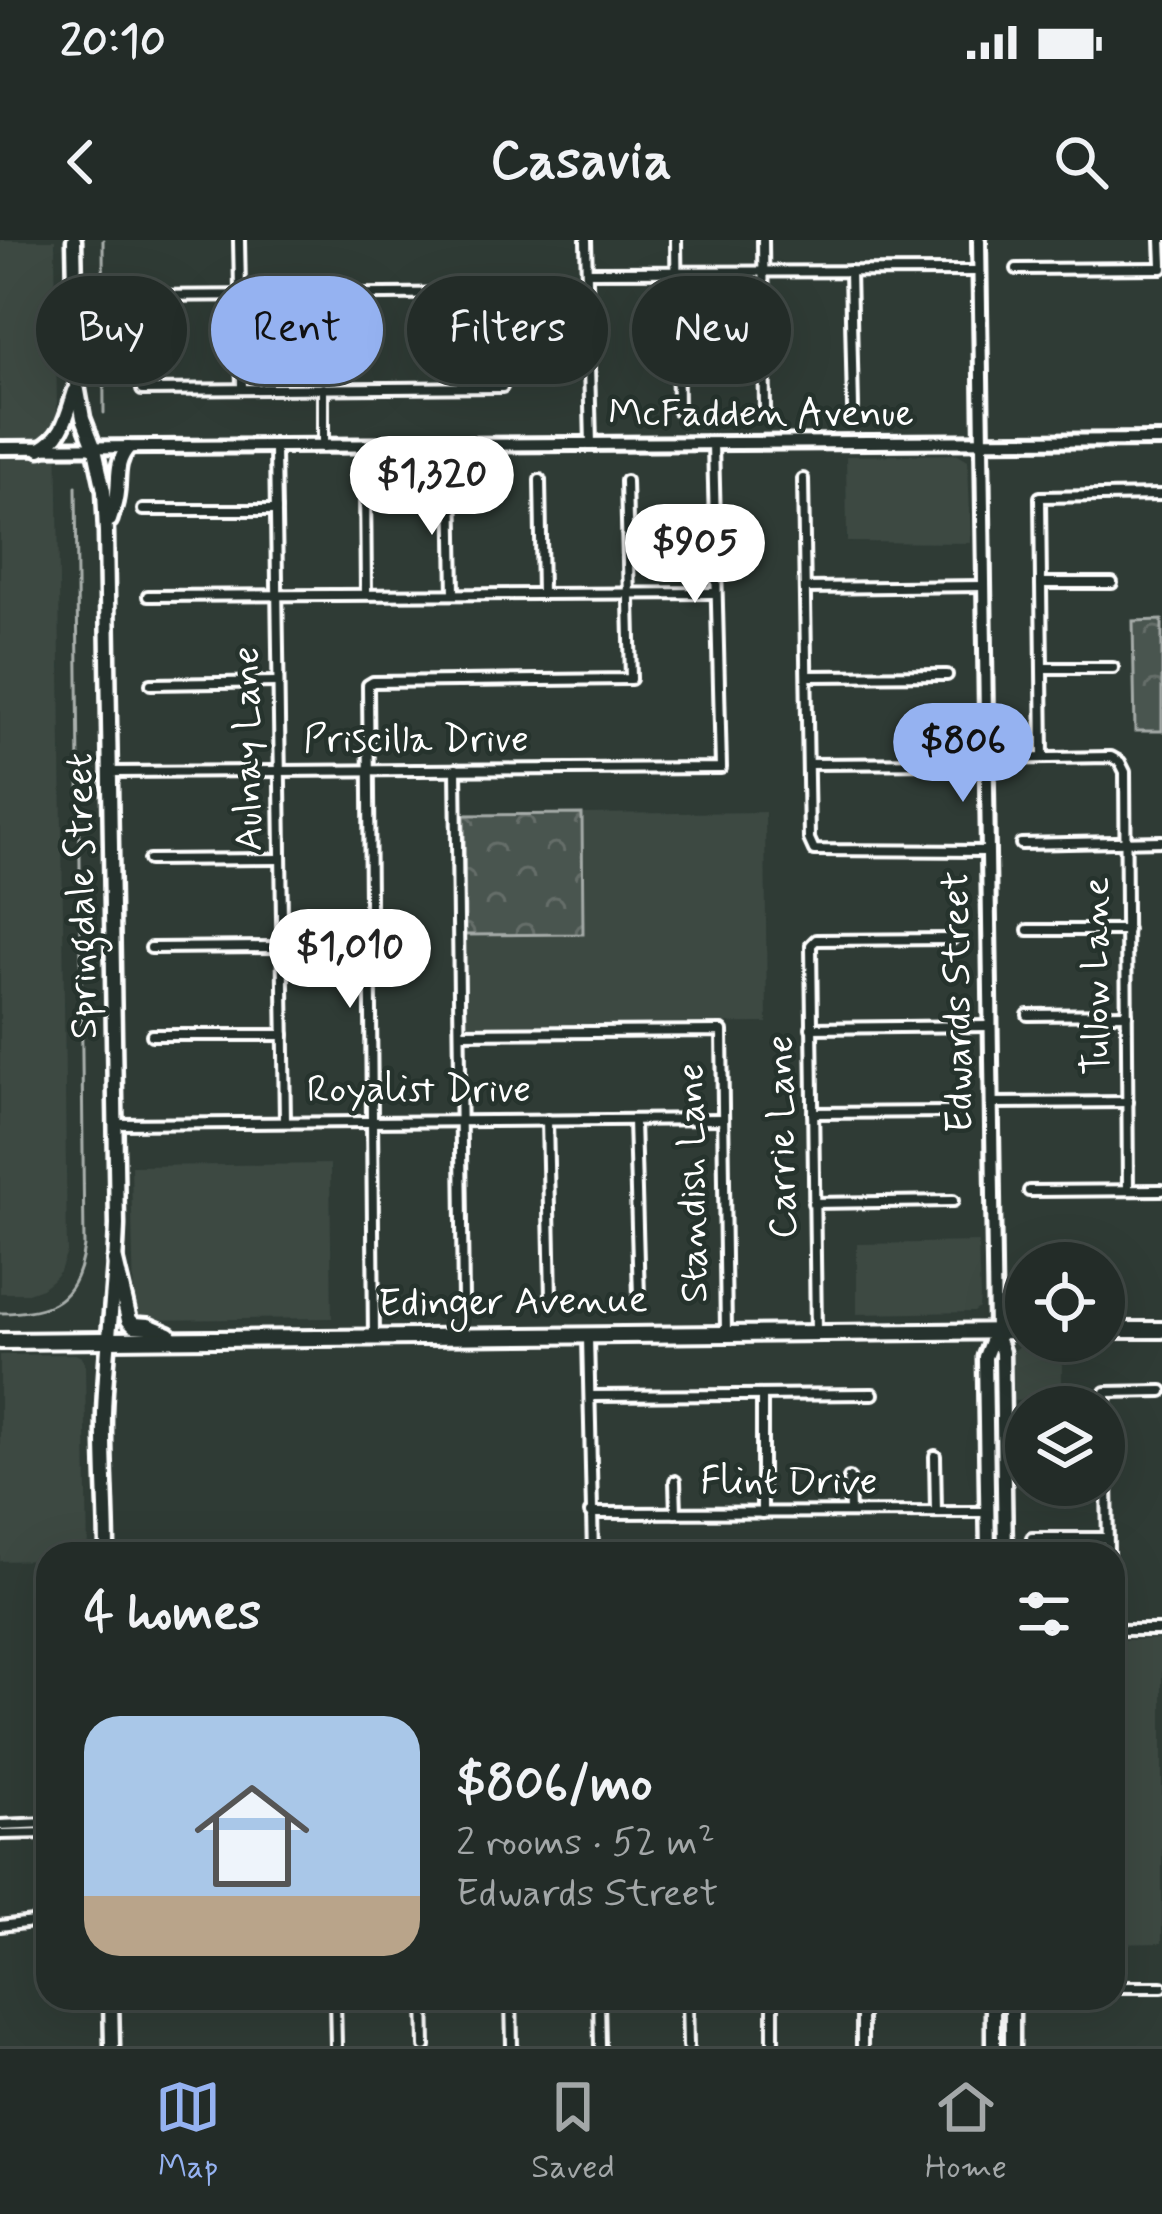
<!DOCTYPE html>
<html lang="en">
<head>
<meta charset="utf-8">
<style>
  :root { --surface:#232c28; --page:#2f3834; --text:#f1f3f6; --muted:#a3a7a8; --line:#404845; --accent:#95b2f1 }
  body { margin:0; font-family:Mynerve,sans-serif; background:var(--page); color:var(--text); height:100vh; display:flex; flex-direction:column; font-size:45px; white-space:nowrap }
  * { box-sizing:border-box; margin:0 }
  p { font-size:39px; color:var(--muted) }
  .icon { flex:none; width:66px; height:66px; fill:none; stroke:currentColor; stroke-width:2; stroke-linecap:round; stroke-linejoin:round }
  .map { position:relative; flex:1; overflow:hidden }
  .details { position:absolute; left:36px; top:1302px; width:1089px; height:468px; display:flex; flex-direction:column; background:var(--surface); border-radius:36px; box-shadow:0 12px 48px #0002,0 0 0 3px var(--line) }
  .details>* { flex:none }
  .banner { position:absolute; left:36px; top:36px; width:1092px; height:108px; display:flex; gap:24px }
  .buttons { position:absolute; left:1005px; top:1002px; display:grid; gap:24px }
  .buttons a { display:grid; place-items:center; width:120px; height:120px; border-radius:50%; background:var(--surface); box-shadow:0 12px 48px #0002,0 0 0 3px var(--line); font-size:60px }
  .price { position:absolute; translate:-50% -102px; padding:0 27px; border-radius:42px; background:#fff; color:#222; font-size:39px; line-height:78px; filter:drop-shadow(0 3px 6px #0008) }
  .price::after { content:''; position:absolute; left:50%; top:72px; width:36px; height:27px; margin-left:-18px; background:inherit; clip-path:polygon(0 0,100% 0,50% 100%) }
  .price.active { background:var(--accent); color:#111 }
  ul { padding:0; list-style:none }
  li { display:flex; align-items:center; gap:36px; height:300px; padding:0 48px }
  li+li { border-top:3px solid var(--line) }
  li span { display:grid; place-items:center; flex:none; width:336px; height:240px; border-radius:36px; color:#555 }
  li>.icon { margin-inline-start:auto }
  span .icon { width:144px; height:144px; fill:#fffc; stroke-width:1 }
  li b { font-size:51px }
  h2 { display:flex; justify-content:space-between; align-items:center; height:144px; padding:0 48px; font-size:51px }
  .pill { padding:0 42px; border-radius:54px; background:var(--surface); box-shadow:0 12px 48px #0002,0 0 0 3px var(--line); font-size:42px; line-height:108px }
  .pill.active { background:var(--accent); color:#111 }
  .status { display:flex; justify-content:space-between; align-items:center; height:84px; padding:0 60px; background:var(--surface); direction:ltr }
  .status svg { height:33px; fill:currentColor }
  header { display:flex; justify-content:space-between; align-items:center; height:156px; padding:0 48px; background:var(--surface); font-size:54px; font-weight:700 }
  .menu { display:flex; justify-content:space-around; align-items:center; height:168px; border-top:3px solid var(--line); background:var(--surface); font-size:33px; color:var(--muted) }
  .menu a { display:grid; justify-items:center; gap:6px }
  .menu .active { color:var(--accent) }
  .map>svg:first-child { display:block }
</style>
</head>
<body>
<div class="status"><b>20:10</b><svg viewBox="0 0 49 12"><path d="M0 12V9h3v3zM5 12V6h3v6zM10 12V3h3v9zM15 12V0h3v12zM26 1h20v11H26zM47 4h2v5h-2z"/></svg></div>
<header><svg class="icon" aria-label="back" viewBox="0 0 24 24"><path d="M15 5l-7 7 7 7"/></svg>Casavia<svg class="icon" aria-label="search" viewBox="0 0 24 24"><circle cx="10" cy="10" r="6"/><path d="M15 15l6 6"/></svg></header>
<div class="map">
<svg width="1162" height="1806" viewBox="0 0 1162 1806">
  <defs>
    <pattern id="park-crowns" width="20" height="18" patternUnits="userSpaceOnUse" patternTransform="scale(3)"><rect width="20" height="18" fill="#4a544f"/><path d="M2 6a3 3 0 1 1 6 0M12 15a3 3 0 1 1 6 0" fill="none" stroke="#656e69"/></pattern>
  </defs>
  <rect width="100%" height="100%" fill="#2f3b35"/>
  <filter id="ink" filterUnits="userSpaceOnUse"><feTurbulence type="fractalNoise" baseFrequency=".00833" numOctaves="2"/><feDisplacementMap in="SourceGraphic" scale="24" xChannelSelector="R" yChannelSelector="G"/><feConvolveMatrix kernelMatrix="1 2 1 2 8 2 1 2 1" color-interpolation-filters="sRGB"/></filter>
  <g filter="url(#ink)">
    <g fill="#3c4842">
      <path d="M0,0H55L67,1012L60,1031L52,1040L42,1048L28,1053H0Z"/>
      <path d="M958,214L968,220L971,303L847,302L846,216Z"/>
      <path d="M765,572L767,783L465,786V695L583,694L582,574Z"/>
      <path d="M330,924L332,1078L145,1080L136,1077L134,1068L131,926Z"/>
      <path d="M978,1002L980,1057L979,1068L974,1072L857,1074V1004Z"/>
      <path d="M1062,1106V1160L1012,1161L1011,1115L1014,1110L1018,1107Z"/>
      <path d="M75,1114L82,1117L85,1124L88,1314H48V1320L0,1321V1115Z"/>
      <path d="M1162,1399V1703L1113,1704V1400Z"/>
    </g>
    <g fill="url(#park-crowns)" stroke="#a4aaa7" stroke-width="3">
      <path d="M1162,380V491H1135L1133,381Z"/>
      <path d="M582,574L583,694L465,695L464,575Z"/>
    </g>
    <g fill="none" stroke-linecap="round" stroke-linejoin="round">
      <g stroke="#a9afac" stroke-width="3">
        <path d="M103,0L104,173"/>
        <path d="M0,1073C52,1073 77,1061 84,1006L76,246"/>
      </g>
      <g stroke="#fff" stroke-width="16">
        <g id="minor">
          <path d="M239,0L242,148"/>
          <path d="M586,0L591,205"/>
          <path d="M676,0L678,170"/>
          <path d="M763,0L765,170"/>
          <path d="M1161,0L1162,24"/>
          <path d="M1017,29L1162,28"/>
          <path d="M850,31L853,168"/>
          <path d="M587,32L980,31"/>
          <path d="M140,56L498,53L502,147L142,150"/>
          <path d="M323,207V148"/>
          <path d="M275,208L285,881"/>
          <path d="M803,239L809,599L814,610L987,611"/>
          <path d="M452,240L454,354"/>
          <path d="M540,240L542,354"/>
          <path d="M365,242L366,354"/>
          <path d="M143,270H276"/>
          <path d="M1041,343H1112"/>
          <path d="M805,348L984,346"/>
          <path d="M148,356L716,353"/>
          <path d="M1042,428H1113"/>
          <path d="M808,436L947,435"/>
          <path d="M151,444L278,442"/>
          <path d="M1043,518L1040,257L1162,255"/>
          <path d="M986,519L1111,517L1120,522L1125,532L1128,950"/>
          <path d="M808,524L949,523"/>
          <path d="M456,529L463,1060"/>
          <path d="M112,532L721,528L713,204"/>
          <path d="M1021,604L1162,601"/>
          <path d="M149,620L281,619"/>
          <path d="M1028,690H1127"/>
          <path d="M151,708L282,707"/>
          <path d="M1028,775L1127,774"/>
          <path d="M811,788L989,786"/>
          <path d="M460,793L722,791L726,1092"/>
          <path d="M152,795H284"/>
          <path d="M992,863L1128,862"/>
          <path d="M813,873L953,872"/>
          <path d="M547,880L551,1058"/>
          <path d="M634,880L639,1058"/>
          <path d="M117,884L723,879"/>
          <path d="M1029,951L1162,950"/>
          <path d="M813,963L953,961"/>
          <path d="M816,1093L811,705L816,700L952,699"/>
          <path d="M374,1096L368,445L373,442L631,439L626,241"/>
          <path d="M588,1097L593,1314"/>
          <path d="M762,1155V1273"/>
          <path d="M590,1156L873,1154"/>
          <path d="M935,1216L936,1272"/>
          <path d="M849,1238L850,1272"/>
          <path d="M675,1241L676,1273"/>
          <path d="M590,1273L987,1272"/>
          <path d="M1032,1298H1107"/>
          <path d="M1108,1314L1106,1152L1162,1151"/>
          <path d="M1113,1390H1162"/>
          <path d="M0,1585L48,1583"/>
          <path d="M0,1594L48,1593"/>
          <path d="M0,1686L41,1681"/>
          <path d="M1113,1747H1162"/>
          <path d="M335,1758L336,1806"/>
          <path d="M424,1758L425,1806"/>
          <path d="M511,1758L512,1806"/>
          <path d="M599,1758L600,1806"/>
          <path d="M687,1758L688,1806"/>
          <path d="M773,1758V1806"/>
          <path d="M862,1758V1806"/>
        </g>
      </g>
      <g stroke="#fff" stroke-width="20">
        <g id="tertiary">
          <path d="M979,0L995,1091"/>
          <path d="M0,208L1162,200"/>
        </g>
      </g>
      <g stroke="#fff" stroke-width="21">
        <g id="secondary">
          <path d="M74,0L77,145L83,178L95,209L104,251L106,292L117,985C115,1048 106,1110 104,1173C103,1220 107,1267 107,1314"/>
          <path d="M40,209C64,197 67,175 75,151"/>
          <path d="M110,280C112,273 115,266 116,259C120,240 114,224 128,208"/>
          <path d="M995,1091L1002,1112L1005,1314"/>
          <path d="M988,1314L985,1117L995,1091"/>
          <path d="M111,1758L112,1806"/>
          <path d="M993,1758V1806"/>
          <path d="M1012,1758V1806"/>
        </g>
      </g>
      <g stroke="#fff" stroke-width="22">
        <g id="primary">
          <path d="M115,1021L129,1080L134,1085L148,1086L169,1095"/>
          <path d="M1104,1090H1162"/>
          <path d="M0,1101L1026,1091"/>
        </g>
      </g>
      <use href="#minor" stroke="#26332d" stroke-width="8"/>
      <use href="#tertiary" stroke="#26332d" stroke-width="10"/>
      <use href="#secondary" stroke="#26332d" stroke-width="12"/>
      <use href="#primary" stroke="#26332d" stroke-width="14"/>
    </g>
  </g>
  <g text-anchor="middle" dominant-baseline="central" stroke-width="9" stroke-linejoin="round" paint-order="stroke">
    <g font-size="39" fill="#fff" stroke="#26332d">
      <text x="761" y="174">McFadden Avenue</text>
      <text x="416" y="500">Priscilla Drive</text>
      <text transform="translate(249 509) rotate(-91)">Aulnay Lane</text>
      <text transform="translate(83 656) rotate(-91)">Springdale Street</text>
      <text transform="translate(1097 736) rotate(-90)">Tullow Lane</text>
      <text transform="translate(959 762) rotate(-91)">Edwards Street</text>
      <text x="419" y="850">Royalist Drive</text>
      <text transform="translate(783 897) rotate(-91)">Carrie Lane</text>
      <text transform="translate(694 943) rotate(-91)">Standish Lane</text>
      <text transform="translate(513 1063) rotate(-1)">Edinger Avenue</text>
      <text x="789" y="1242">Flint Drive</text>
    </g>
  </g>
</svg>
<div class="buttons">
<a><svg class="icon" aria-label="locate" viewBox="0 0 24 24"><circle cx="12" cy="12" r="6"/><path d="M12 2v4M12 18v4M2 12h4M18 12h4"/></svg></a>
<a><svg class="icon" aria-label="layers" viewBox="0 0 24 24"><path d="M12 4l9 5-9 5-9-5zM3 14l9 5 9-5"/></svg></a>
</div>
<b class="price" style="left:432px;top:298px">$1,320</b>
<b class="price" style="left:695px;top:366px">$905</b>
<b class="price active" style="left:963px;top:565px">$806</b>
<b class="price" style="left:350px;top:771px">$1,010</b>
<div class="banner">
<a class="pill">Buy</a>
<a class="pill active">Rent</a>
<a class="pill">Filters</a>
<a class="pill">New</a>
</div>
<section class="details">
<h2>4 homes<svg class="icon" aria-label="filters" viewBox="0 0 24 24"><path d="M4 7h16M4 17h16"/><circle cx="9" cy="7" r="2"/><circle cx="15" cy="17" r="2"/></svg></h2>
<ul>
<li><span style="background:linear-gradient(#a9c7e8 75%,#b9a48a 0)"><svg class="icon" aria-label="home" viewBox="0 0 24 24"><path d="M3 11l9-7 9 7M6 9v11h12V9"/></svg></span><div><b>$806/mo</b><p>2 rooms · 52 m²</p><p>Edwards Street</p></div></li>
</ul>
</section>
</div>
<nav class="menu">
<a class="active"><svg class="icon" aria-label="map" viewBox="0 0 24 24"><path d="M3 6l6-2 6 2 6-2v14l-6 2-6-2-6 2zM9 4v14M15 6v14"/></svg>Map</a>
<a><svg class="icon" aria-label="saved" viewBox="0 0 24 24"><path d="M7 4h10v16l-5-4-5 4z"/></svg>Saved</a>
<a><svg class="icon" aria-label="home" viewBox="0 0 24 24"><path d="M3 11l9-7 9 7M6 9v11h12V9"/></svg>Home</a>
</nav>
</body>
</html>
